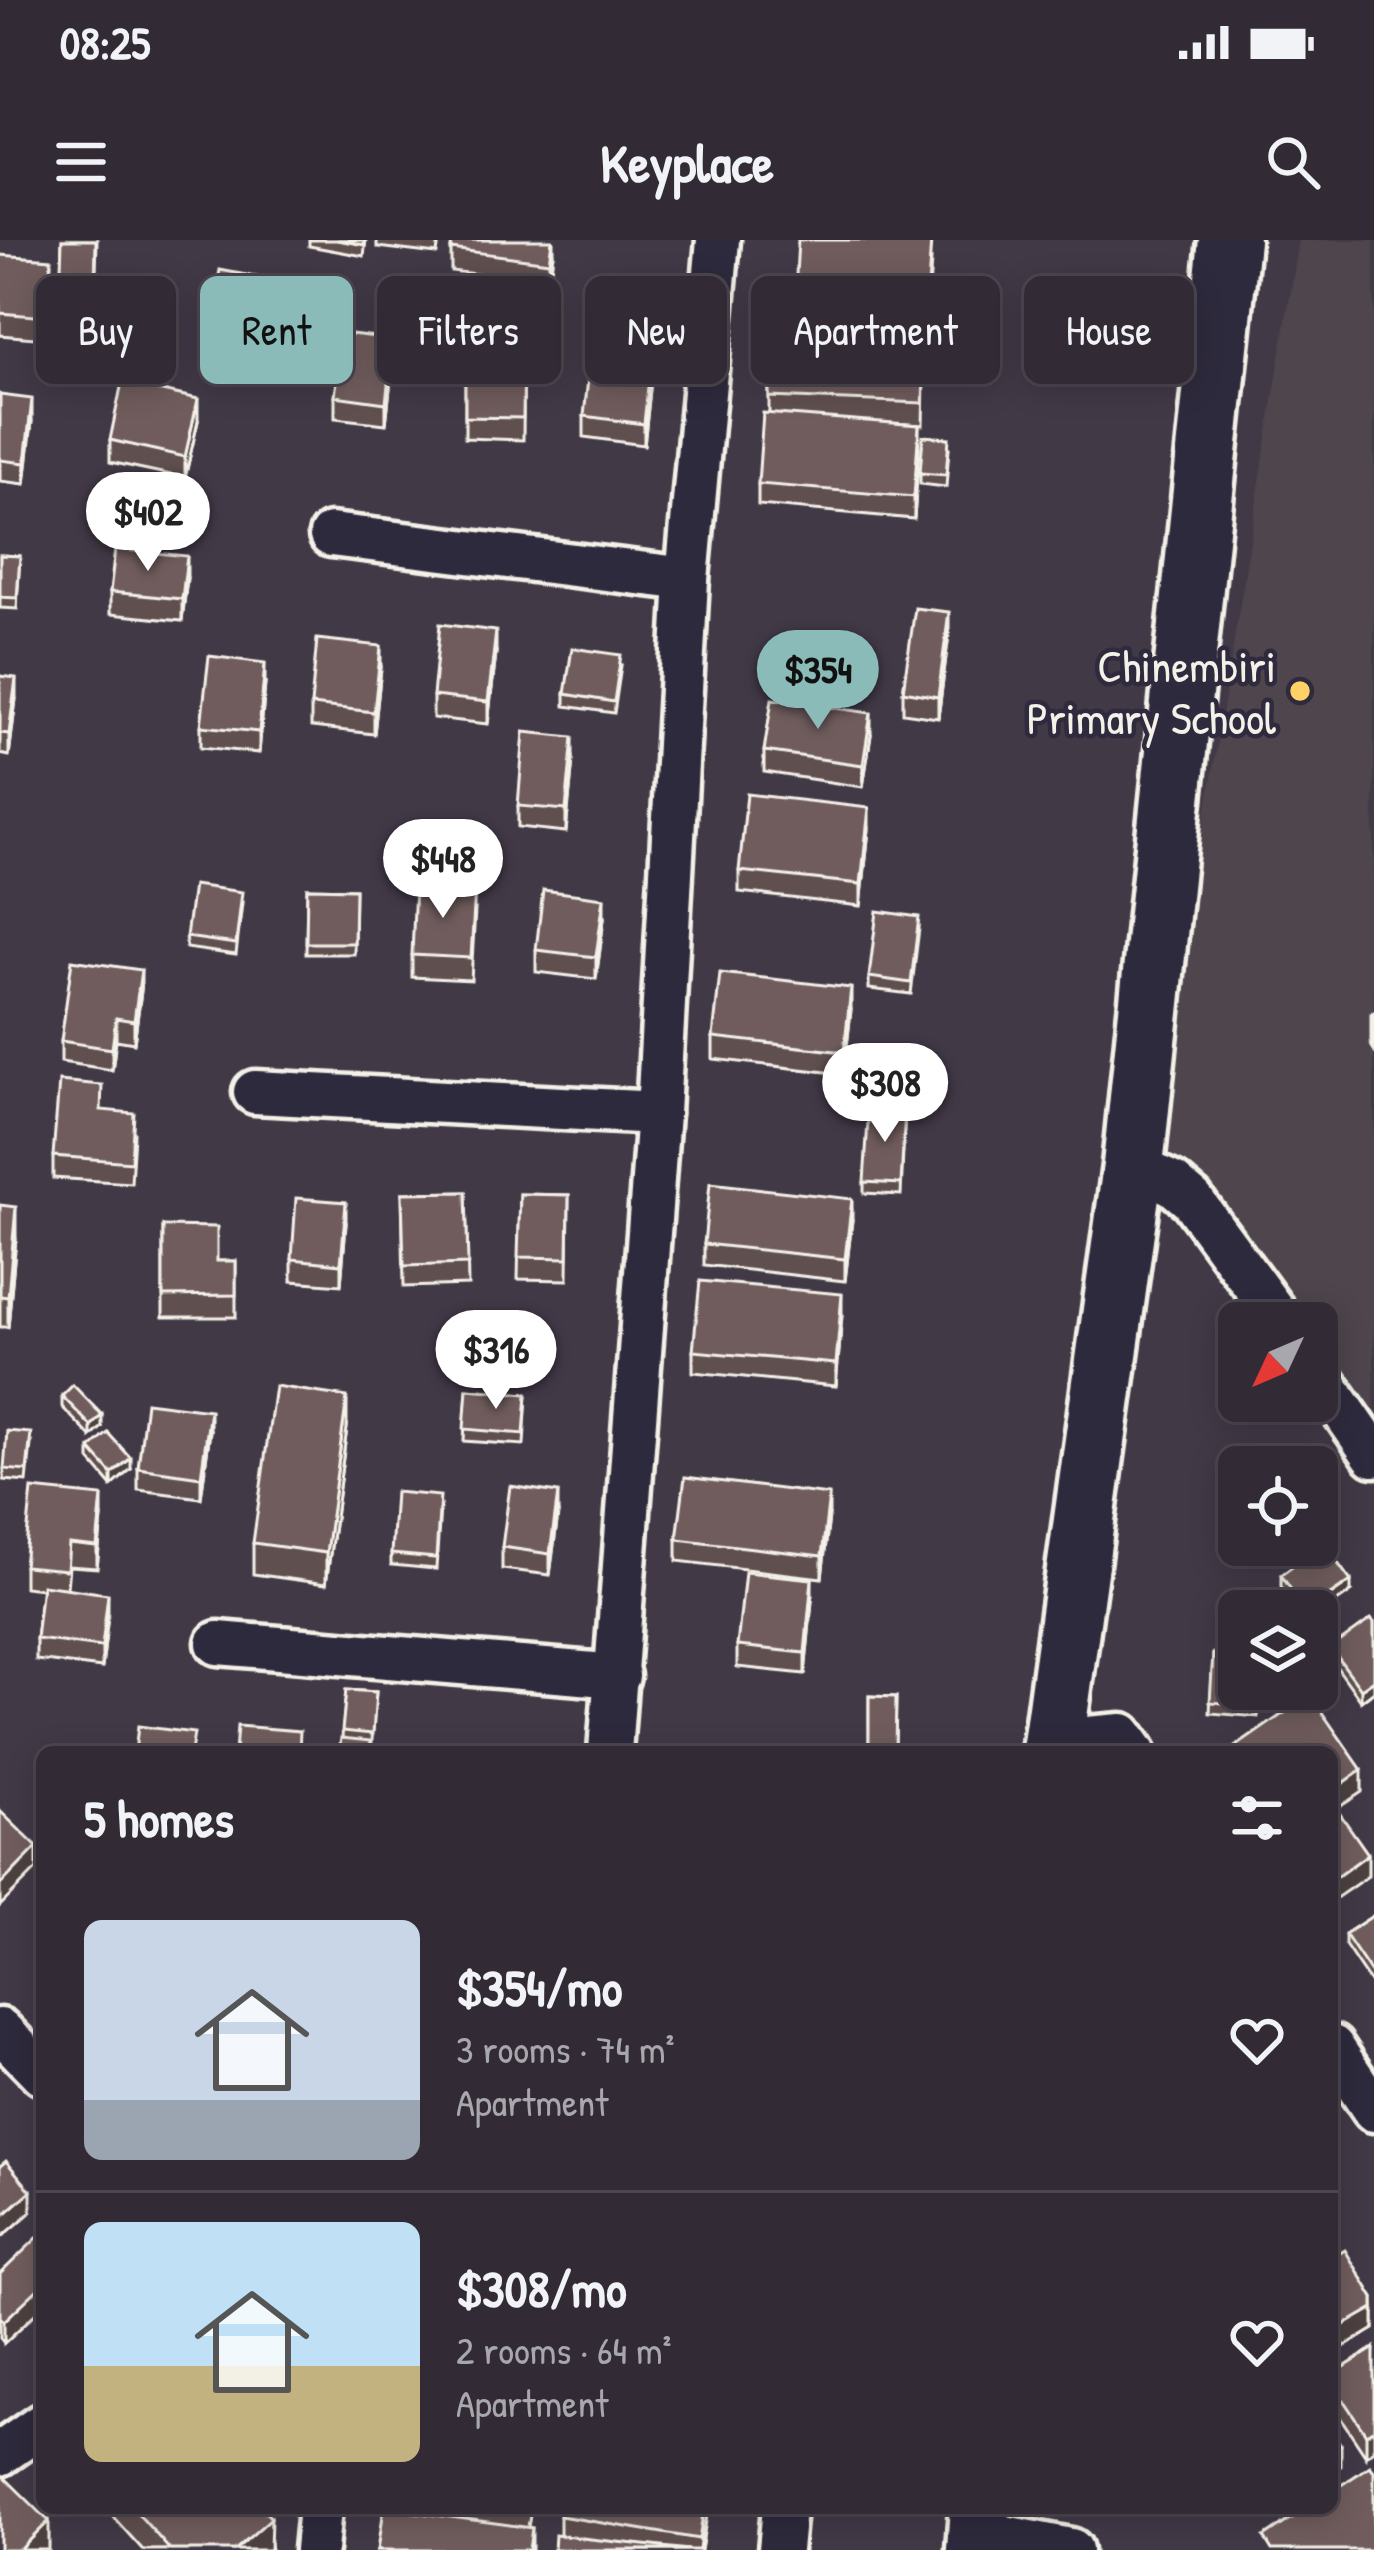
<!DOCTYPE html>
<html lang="en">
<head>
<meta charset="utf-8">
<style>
  :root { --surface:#322b35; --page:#3a333d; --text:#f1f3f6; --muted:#a8a7ad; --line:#4d4750; --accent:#8bbbb9 }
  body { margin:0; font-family:"Patrick Hand",sans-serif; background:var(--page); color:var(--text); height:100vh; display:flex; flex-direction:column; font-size:45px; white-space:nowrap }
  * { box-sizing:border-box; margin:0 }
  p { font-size:39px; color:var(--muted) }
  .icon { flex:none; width:66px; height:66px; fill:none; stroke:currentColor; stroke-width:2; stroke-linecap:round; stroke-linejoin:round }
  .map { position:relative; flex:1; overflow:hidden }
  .sheet { position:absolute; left:36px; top:1506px; width:1302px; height:768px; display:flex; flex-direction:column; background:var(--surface); border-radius:18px; box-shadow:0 6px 30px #0003,0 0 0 3px var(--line) }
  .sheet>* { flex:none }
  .banner { position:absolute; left:36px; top:36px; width:1302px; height:108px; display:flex; gap:24px }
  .needle { width:78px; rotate:226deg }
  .controls { position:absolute; left:1218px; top:1062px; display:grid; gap:24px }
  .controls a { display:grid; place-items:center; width:120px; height:120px; border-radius:18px; background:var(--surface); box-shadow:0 6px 30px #0003,0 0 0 3px var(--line); font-size:60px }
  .price { position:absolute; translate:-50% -102px; padding:0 27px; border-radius:42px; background:#fff; color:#222; font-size:39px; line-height:78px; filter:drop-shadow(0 3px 6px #0008) }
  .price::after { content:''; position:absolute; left:50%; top:72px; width:36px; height:27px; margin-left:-18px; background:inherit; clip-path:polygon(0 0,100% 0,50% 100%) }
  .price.current { background:var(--accent); color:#111 }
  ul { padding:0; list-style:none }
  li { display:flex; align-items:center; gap:36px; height:300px; padding:0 48px }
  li+li { border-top:3px solid var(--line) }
  li span { display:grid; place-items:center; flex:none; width:336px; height:240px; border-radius:18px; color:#555 }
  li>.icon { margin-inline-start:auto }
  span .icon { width:144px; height:144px; fill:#fffc; stroke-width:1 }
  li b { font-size:51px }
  h2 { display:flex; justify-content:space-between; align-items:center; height:144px; padding:0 48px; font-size:51px }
  .chip { padding:0 42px; border-radius:18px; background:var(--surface); box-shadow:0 6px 30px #0003,0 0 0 3px var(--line); font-size:42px; line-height:108px }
  .chip.current { background:var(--accent); color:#111 }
  .status { display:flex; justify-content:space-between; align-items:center; height:84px; padding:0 60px; background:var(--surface); direction:ltr }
  .status svg { height:33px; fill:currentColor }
  header { display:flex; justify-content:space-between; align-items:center; height:156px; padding:0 48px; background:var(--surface); font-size:54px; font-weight:700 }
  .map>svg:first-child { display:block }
</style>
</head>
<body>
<div class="status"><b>08:25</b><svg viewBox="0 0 49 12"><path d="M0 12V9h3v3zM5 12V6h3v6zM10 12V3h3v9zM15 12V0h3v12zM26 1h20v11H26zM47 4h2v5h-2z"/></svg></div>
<header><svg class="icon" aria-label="menu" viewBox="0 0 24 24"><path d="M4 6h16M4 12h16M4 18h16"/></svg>Keyplace<svg class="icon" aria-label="search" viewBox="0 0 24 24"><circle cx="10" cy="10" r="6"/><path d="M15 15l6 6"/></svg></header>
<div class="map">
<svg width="1374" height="2310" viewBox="0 0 1374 2310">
  <rect width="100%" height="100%" fill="#423947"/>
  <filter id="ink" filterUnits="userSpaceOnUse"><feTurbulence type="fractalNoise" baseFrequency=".00833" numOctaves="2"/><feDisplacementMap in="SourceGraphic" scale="24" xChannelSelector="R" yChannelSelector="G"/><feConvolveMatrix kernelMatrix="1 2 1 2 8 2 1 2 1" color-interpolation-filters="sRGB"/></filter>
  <g filter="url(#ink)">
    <path fill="#50444e" d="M1299,0H1374V1240L1317,1153V1083H1271L1153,901Z"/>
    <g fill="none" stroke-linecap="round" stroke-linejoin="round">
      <g stroke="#f4f1e8" stroke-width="51">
        <g id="street">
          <path d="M331,295L687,339"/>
          <path d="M255,852L658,873"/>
          <path d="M1133,926L1173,944L1192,960L1282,1083"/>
          <path d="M1317,1133L1374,1215"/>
          <path d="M218,1403L618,1436"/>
          <path d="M1053,1501L1122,1495L1134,1512"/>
          <path d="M610,1512L658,873L687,339L718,0"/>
          <path d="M0,1790L42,1833"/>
          <path d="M1332,1807L1374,1870"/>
          <path d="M0,2214L42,2185"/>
          <path d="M979,2292L1071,2310"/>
          <path d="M316,2310L320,2268"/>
          <path d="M780,2310L784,2268"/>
        </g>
      </g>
      <g stroke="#f4f1e8" stroke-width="69">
        <g id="secondary">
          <path d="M1052,1512L1133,926L1229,0"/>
          <path d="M977,2310L980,2268"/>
        </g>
      </g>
      <use href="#street" stroke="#2f2a3d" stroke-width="42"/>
      <use href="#secondary" stroke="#2f2a3d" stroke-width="60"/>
    </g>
    <g fill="#604f50" stroke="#f4f1e8" stroke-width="3">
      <path d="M62,0H97L94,112H59Z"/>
      <path d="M309,0H366L364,16L309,6Z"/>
      <path d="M377,0H439L437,14L377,7Z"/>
      <path d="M451,9L553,14L549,43L451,31Z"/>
      <path d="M0,15L51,41L46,99L0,95Z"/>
      <path d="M931,20L927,83L795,75V53Z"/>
      <path d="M268,60L258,125L208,116V95Z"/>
      <path d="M830,98L925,101L923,185L905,184L919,207L914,279L758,265V244L769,173V131H778Z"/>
      <path d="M465,107L524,108L523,200L465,198Z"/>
      <path d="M393,121L386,184L335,178V156Z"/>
      <path d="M651,140L644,205L584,197V176Z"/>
      <path d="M0,155L32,181L25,244L0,241Z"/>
      <path d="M198,181L185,238L110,222V200Z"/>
      <path d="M949,209L946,247L920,244V233Z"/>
      <path d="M0,315L20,316L17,369L0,368Z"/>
      <path d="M187,338L182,381L110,374V352Z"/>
      <path d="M949,394L938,478L903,473V451Z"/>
      <path d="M496,413L488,484L433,478V456Z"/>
      <path d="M621,426L614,473L565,466V454Z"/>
      <path d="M381,428L374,494L311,487V465Z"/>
      <path d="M0,436L16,459L9,516L0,514Z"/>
      <path d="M265,444L259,513L201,507V486Z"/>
      <path d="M871,495L863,547L764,532V511Z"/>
      <path d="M573,519L566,592L518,587V566Z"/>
      <path d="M869,589L861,666L739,652V631Z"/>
      <path d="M307,648L355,649L354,714H306Z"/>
      <path d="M242,663L236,715L186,708V697Z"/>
      <path d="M475,670L471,740L412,737V715Z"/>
      <path d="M604,679L596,739L536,732V710Z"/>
      <path d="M919,688L911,754L869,749V737Z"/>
      <path d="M141,751L134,803L116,800L112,830L61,822V801Z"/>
      <path d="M851,770L844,834L713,819V797Z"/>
      <path d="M1374,772V810L1371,805V774Z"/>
      <path d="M905,869L901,955L864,953V942Z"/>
      <path d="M134,894L131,943L53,938V916Z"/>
      <path d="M466,952L468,1045L404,1047L402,953Z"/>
      <path d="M520,954L569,955L568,1040L518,1039Z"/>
      <path d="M0,965L16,998L8,1087H0Z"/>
      <path d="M852,980L845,1041L704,1025V1004Z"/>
      <path d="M346,984L341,1045L292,1041V1019Z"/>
      <path d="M163,986L217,1021H236V1077H163Z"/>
      <path d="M842,1075L836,1146L693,1132V1111Z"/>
      <path d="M467,1149L527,1154L524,1205L464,1201Z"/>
      <path d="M62,1156L102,1187L91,1197L62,1167Z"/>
      <path d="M347,1188L326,1344L253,1334V1303Z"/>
      <path d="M210,1191L201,1258L138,1250V1228Z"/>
      <path d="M31,1204L27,1242L4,1240V1229Z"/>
      <path d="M90,1209L131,1229L112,1246L90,1220Z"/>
      <path d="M440,1267L436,1329L391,1325V1314Z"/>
      <path d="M558,1274L550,1335L502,1329V1307Z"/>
      <path d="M829,1276L822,1338L677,1321V1299Z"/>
      <path d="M102,1278L97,1328L69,1326L67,1348L108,1375L102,1428L36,1420V1399L42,1349L24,1347V1326Z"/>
      <path d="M1281,1335L1351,1352L1317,1376V1371H1298L1281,1346Z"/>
      <path d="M812,1361L805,1434L737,1427V1406Z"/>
      <path d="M1374,1383V1451L1361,1461L1331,1419V1408Z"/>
      <path d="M1213,1414L1260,1449L1258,1477L1210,1473Z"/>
      <path d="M346,1450L376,1452L371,1512L342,1498Z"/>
      <path d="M869,1456L896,1457L895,1512H869Z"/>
      <path d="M1374,1675V1748L1345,1705V1694Z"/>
      <path d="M42,1997V2088L39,2084V2070L4,2103L0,2098V2034Z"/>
      <path d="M1332,2018L1374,2058V2089L1339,2110L1332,2098Z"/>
      <path d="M1374,2108L1366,2216L1332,2165V2135Z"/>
      <path d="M105,2268H262L271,2309L143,2310Z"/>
      <path d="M402,2268H531L528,2287L532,2288V2310H378Z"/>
      <path d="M708,2268L701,2310H554L560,2295V2276Z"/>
    </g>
    <g fill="#4e4041" stroke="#f4f1e8" stroke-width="3">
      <path d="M553,0V14L549,43V22Z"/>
      <path d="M51,19V41L46,99V77Z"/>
      <path d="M268,39V60L258,125V104Z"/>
      <path d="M393,99V121L386,184V163Z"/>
      <path d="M651,118V140L644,205V184Z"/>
      <path d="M32,159V181L25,244V223Z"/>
      <path d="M198,159V181L185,238V217Z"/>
      <path d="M919,185V207L914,279V257Z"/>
      <path d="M187,316V338L182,381V359Z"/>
      <path d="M949,372V394L938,478V457Z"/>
      <path d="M496,391V413L488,484V462Z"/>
      <path d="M381,406V428L374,494V472Z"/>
      <path d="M265,423V444L259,513V492Z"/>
      <path d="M16,438V459L9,516V494Z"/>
      <path d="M871,473V495L863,547V525Z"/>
      <path d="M573,497V519L566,592V570Z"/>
      <path d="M869,568V589L861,666V644Z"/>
      <path d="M604,658V679L596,739V717Z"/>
      <path d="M141,730V751L134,803V781Z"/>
      <path d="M851,748V770L844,834V812Z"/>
      <path d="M116,778V800L112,830V809Z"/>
      <path d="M852,959V980L845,1041V1019Z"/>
      <path d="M346,962V984L341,1045V1024Z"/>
      <path d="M16,967V998L8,1087V1057Z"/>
      <path d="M842,1054V1075L836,1146V1124Z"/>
      <path d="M347,1157V1188L326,1344V1313Z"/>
      <path d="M210,1170V1191L201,1258V1237Z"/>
      <path d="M102,1175V1187L91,1197V1186Z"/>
      <path d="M131,1218V1229L112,1246V1234Z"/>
      <path d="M558,1253V1274L550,1335V1314Z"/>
      <path d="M829,1255V1276L822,1338V1316Z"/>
      <path d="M102,1256V1278L97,1328V1307Z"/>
      <path d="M812,1339V1361L805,1434V1413Z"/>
      <path d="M1351,1341V1352L1317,1376V1371H1308Z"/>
      <path d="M108,1354V1375L102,1428V1407Z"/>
      <path d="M1374,1440V1451L1361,1461V1449Z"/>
      <path d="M1362,1530V1552L1332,1572V1551Z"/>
      <path d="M37,1607V1629L0,1666V1645Z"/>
      <path d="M1368,1614V1636L1332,1661V1640Z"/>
      <path d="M31,1951V1972L0,1999V1978Z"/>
      <path d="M42,2045V2066L39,2063V2070L4,2103V2081Z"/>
      <path d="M1374,2068V2089L1339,2110V2088Z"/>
      <path d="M1374,2189V2210L1366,2216V2194Z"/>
      <path d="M1341,2205V2226L1332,2232V2210Z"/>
      <path d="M704,2268H708L701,2310H699Z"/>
      <path d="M271,2278L270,2310H235Z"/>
      <path d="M49,2281V2310H20Z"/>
    </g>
    <g fill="#705c5d" stroke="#f4f1e8" stroke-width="3">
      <path d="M62,0H96L94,91L59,90Z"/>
      <path d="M337,0H364V5Z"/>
      <path d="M452,0H552L549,22L451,9Z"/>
      <path d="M798,0H931L927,61L795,53Z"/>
      <path d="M0,15L51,19L46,77L0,73Z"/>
      <path d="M220,30L268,39L258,104L208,95Z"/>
      <path d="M779,79L830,81L829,98L925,101L923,163L769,157V131H778Z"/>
      <path d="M343,93L393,99L386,163L335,156Z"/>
      <path d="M465,107L524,108L523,178L465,177Z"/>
      <path d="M591,110L651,118L644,184L584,176Z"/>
      <path d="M122,142L198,159L185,217L110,200Z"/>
      <path d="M0,155L32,159L25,223L0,220Z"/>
      <path d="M763,173L919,185L914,257L758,244Z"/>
      <path d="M923,196L949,198L946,235L920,233Z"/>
      <path d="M115,309L187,316L182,359L110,352Z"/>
      <path d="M0,315L20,316L17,358L0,357Z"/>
      <path d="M915,368L949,372L938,457L903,451Z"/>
      <path d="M440,384L496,391L488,462L433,456Z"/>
      <path d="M317,399L381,406L374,472L311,465Z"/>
      <path d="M572,408L621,415L614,462L565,454Z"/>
      <path d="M209,416L265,423L259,492L201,486Z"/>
      <path d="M0,436L16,438L9,494L0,493Z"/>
      <path d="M772,459L871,473L863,525L764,511Z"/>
      <path d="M524,492L573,497L566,570L518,566Z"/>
      <path d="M747,554L869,568L861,644L739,631Z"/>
      <path d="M193,645L242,652L236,704L186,697Z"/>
      <path d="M415,645L475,648L471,718L412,715Z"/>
      <path d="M307,648L355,649L354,703H306Z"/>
      <path d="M543,650L604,658L596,717L536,710Z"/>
      <path d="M877,671L919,677L911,743L869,737Z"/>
      <path d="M72,720L141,730L134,781L116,778L112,809L61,801Z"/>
      <path d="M720,733L851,748L844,812L713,797Z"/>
      <path d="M59,841L102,845L101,870L134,873L131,922L53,916Z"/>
      <path d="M869,866L905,869L901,944L864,942Z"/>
      <path d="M710,943L852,959L845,1019L704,1004Z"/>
      <path d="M466,952L468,1024L404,1026L402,953Z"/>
      <path d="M520,954L569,955L568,1018L518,1017Z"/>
      <path d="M296,958L346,962L341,1024L292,1019Z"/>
      <path d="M0,965L16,967L8,1057L0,1056Z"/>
      <path d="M163,986L217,987V1021H236V1055L163,1056Z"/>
      <path d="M700,1041L842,1054L836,1124L693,1111Z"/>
      <path d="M73,1145L102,1175L91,1186L62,1156Z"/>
      <path d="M275,1146L347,1157L326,1313L253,1303Z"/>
      <path d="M467,1149L527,1154L524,1194L464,1189Z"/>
      <path d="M146,1162L210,1170L201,1237L138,1228Z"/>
      <path d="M7,1191L31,1193L27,1231L4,1229Z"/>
      <path d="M108,1193L131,1218L112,1234L90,1209Z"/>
      <path d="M685,1237L829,1255L822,1316L677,1299Z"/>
      <path d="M510,1246L558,1253L550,1314L502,1307Z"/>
      <path d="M32,1249L102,1256L97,1307L69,1304L67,1330L24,1326Z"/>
      <path d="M395,1252L440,1256L436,1318L391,1314Z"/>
      <path d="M1324,1304L1351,1341L1306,1371L1281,1335Z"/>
      <path d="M745,1332L812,1339L805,1413L737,1406Z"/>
      <path d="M42,1345L108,1354L102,1407L36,1399Z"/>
      <path d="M1371,1379L1374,1383V1440L1361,1449L1331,1408Z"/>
      <path d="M1213,1414L1239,1416V1449H1259L1258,1466L1210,1462Z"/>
      <path d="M346,1450L376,1452L373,1494L342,1491Z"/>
      <path d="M1310,1455L1362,1530L1332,1551V1512H1228Z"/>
      <path d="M869,1456L896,1457L895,1509H869Z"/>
      <path d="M138,1486L194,1493L191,1512H135Z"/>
      <path d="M237,1486L300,1491L299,1512H235Z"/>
      <path d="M341,1498L371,1501L370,1512H339Z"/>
      <path d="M0,1571L37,1607L0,1645Z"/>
      <path d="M1338,1571L1368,1614L1332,1640V1575Z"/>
      <path d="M1374,1675V1737L1345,1694Z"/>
      <path d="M6,1921L31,1951L0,1978V1926Z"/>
      <path d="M40,1995L42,1997V2045L4,2081L0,2077V2034Z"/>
      <path d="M1345,2010L1374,2058V2068L1339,2088L1332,2076V2018Z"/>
      <path d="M1374,2108V2189L1366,2194L1332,2143V2135Z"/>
      <path d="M1332,2190L1341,2205L1332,2210Z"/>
      <path d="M1370,2226L1374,2231V2310H1272L1264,2297L1307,2268H1332V2251Z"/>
      <path d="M0,2233L49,2281L20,2310H0Z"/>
      <path d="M133,2268H262L271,2278L235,2310H170Z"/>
      <path d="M384,2268L532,2288L529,2310H378Z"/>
      <path d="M490,2268H528L527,2273Z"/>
      <path d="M561,2268H704L699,2299L560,2276Z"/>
      <path d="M555,2295L689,2310H554Z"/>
    </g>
  </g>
  <circle fill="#ffd166" stroke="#2f2a3d" stroke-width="4.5" cx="1300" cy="451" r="12"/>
  <g text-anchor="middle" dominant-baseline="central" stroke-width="9" stroke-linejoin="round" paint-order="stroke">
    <g font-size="45" fill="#f4f1e8" stroke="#2f2a3d" text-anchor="end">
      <text x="1276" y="425">Chinembiri<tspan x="1276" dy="52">Primary School</tspan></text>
    </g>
  </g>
</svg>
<div class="controls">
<a><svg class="needle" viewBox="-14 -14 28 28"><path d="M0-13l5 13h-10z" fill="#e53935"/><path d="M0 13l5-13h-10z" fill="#a8a7ad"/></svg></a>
<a><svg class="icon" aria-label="locate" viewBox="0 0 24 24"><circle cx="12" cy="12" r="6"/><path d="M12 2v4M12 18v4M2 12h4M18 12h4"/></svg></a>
<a><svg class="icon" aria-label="layers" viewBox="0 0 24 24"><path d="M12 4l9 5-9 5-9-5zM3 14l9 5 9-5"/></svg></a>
</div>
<b class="price" style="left:148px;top:334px">$402</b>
<b class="price current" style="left:818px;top:492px">$354</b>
<b class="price" style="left:443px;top:681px">$448</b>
<b class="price" style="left:885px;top:905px">$308</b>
<b class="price" style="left:496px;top:1172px">$316</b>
<div class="banner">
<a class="chip">Buy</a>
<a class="chip current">Rent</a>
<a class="chip">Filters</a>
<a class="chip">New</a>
<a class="chip">Apartment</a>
<a class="chip">House</a>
</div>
<section class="sheet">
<h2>5 homes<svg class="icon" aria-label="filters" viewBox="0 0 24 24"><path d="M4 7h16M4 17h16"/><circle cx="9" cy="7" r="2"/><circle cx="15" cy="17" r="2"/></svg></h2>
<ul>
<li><span style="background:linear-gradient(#c9d6e8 75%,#9aa5b1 0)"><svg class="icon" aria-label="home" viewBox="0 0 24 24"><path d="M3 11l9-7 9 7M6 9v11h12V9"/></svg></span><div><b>$354/mo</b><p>3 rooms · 74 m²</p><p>Apartment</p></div><svg class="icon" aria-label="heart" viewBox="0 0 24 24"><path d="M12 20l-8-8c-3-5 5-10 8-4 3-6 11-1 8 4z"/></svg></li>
<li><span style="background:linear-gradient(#bfe0f5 60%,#c2b280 0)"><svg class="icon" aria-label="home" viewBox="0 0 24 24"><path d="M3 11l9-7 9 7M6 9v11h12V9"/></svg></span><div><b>$308/mo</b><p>2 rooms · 64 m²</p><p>Apartment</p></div><svg class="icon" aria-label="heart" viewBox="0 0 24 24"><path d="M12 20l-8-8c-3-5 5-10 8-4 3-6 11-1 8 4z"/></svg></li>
</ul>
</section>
</div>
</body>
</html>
